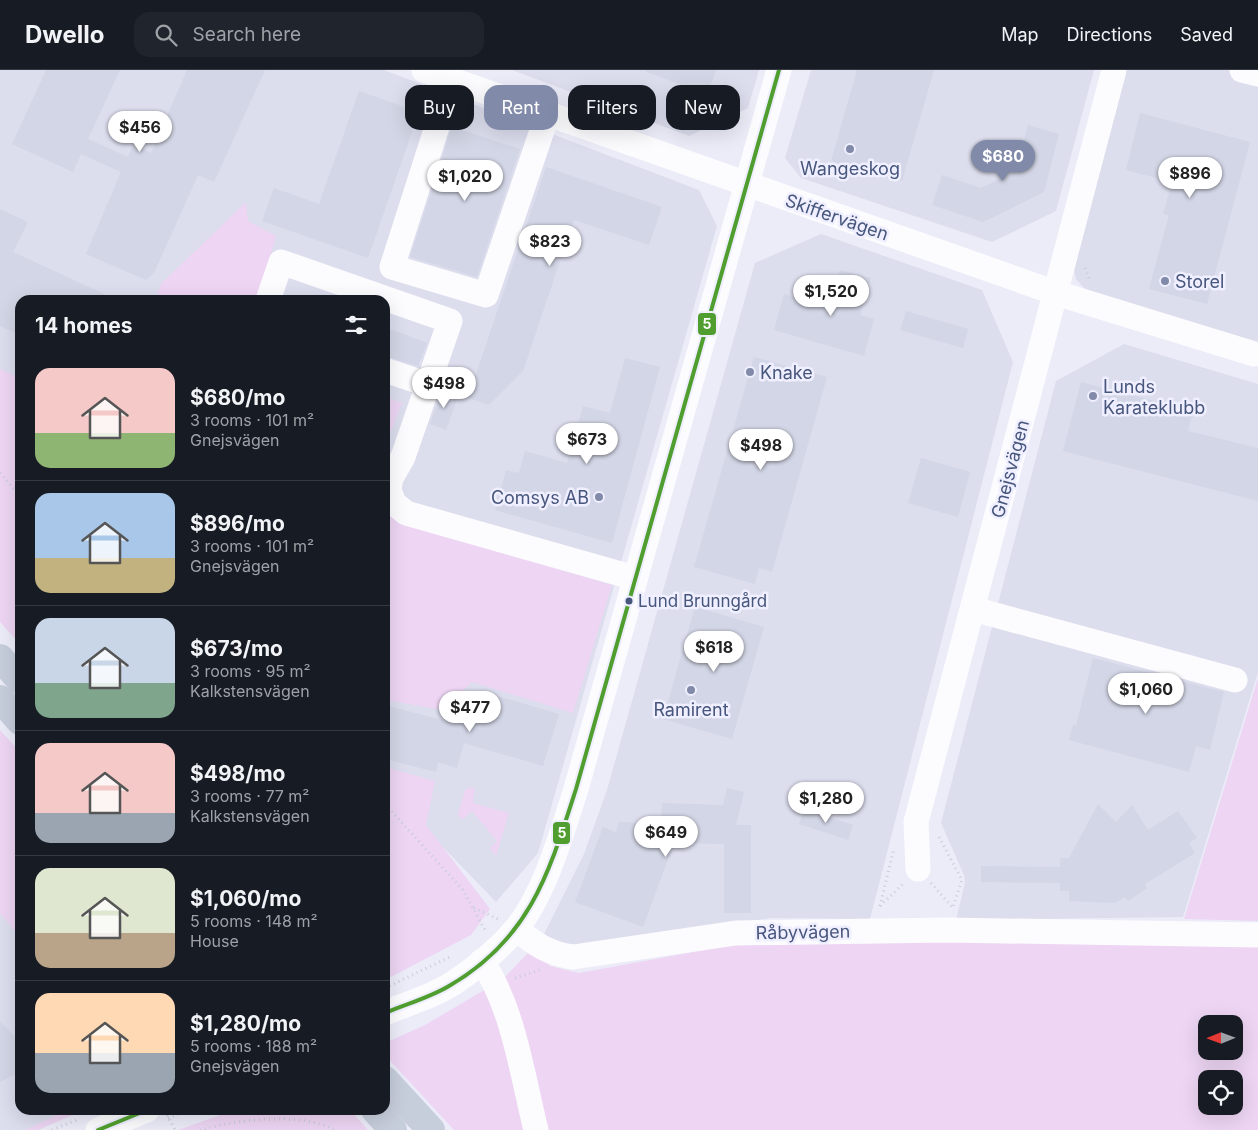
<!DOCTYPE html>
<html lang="en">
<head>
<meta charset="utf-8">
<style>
  :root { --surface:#171b24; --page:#20242c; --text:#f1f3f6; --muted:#9ea1a6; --line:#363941; --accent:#818aa8 }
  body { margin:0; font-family:Inter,sans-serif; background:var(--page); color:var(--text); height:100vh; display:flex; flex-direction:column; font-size:19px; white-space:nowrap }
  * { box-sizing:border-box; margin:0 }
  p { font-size:16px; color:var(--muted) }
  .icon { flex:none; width:28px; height:28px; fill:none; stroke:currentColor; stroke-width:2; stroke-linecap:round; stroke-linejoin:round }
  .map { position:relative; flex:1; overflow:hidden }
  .details { position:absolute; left:15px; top:225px; width:375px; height:820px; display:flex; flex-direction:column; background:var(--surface); border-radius:15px; box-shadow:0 5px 20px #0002 }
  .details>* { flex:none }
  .guide { position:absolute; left:405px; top:15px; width:475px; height:45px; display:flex; gap:10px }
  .needle { width:32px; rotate:269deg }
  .fabs { position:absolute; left:1198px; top:945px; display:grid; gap:10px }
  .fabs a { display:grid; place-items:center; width:45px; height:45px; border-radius:10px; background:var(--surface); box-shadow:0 5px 20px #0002; font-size:25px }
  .price { position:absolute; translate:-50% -42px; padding:0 11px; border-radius:18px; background:#fff; color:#222; font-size:16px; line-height:32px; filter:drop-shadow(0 1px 2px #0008) }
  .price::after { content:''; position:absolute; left:50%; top:30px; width:15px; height:11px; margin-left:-8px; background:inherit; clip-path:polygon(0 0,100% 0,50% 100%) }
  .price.on { background:var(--accent); color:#fff }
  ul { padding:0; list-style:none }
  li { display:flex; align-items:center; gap:15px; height:125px; padding:0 20px }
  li+li { border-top:1px solid var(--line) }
  li span { display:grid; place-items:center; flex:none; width:140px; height:100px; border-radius:15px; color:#555 }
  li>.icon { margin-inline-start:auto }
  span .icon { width:60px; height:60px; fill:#fffc; stroke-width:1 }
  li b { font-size:21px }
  h2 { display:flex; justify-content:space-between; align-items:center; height:60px; padding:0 20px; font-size:21px }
  .tag { padding:0 18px; border-radius:15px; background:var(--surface); box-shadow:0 5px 20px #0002; font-size:18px; line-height:45px }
  .tag.on { background:var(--accent); color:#fff }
  header { display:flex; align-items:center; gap:30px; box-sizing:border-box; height:70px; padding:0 25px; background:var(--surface); border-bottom:1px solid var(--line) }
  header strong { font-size:24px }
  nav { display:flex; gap:28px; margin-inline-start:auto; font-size:18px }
  .search { width:350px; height:45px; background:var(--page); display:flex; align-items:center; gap:12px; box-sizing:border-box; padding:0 18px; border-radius:15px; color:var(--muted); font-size:19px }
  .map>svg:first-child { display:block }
</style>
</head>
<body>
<header>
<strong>Dwello</strong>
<div class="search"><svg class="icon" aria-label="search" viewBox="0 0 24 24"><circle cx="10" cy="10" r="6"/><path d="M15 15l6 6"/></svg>Search here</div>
<nav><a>Map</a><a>Directions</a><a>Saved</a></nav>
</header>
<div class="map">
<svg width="1258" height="1060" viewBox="0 0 1258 1060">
  <rect width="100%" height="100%" fill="#ececf9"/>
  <g fill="#dcdded">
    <path d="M0,0H384L699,120L717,156L538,783L496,832L385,717V230H20V370L0,348Z"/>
    <path d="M512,0H759L748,38L689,66Z"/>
    <path d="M811,0H1094L1056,141L992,172L801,108L785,88Z"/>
    <path d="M1124,0H1258V272L1087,221L1076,209L1073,196Z"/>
    <path d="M821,164L982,220L1013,292L870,849L771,848L590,876L562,877L548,871L544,864L584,784L607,720L755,193Z"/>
    <path d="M1124,274L1258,314V602L1183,847L956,850L965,813L964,805L941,753L1056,311Z"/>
    <path d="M0,843L20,866V1040H80L38,1060H0Z"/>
  </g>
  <g fill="#edd5f3" fill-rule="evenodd">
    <path d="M246,132L248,151L276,166L258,230H154L162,213Z"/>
    <path d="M0,299L20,308V574L0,552Z"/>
    <path d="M385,327L402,333L385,376Z"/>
    <path d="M385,439L397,451L612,515L573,643L472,612L443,640L385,630Z"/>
    <path d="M1258,608V851L1184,849Z"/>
    <path d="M0,660L20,682V867L0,843Z"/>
    <path d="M385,697L435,711L426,755L490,839L471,865L385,910Z"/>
    <path d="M468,718H475L473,733L509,743L496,786L490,778L497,771L472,741L462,750L458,744L465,720Z"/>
    <path d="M1040,870L1258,874V1060H454L385,985V973L425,955L503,909L530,881L550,896L579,903L748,872ZM1206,954H1234V981H1206ZM1206,1009H1234V1036H1206Z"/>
    <path d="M55,1040H84L38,1060H25L53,1047Z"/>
    <path d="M215,1040H350L368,1060H178L220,1045Z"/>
  </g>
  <g fill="#d3d6e6">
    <path d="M46,0H120L88,69L128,87L133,74L151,83L187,0H265L214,112L198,105L154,203L146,210L86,184L121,102L81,84L73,102L12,74Z"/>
    <path d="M646,0H716L707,24L646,2Z"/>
    <path d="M857,0H934L902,111L831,91Z"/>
    <path d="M359,21L419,42L368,188L262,151L274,118L319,134Z"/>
    <path d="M1140,43L1250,72L1207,234L1149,219L1169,145L1163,144L1172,112L1126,100Z"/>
    <path d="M1028,55L1059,64L1044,122L983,152L932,135L942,105L981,118L1016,101Z"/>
    <path d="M452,57L520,79L477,207L410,187Z"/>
    <path d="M546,97L662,137L649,175L574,150L523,301L489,335L468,328Z"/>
    <path d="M0,139L28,152L13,182L117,230H20V265L0,256Z"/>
    <path d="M840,200L871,208L860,245L874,249L864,286L774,260L784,224L830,237Z"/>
    <path d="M906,241L968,259L963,278L900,260Z"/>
    <path d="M385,257L427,273L418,296L385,286Z"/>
    <path d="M754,287L827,307L772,502L759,498L755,514L694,497Z"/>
    <path d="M625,288L660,297L612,473L495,440L506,400L519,403L525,381L567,393L583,336L610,343Z"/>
    <path d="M1081,312L1193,341L1188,361L1258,378V431L1063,381Z"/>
    <path d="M443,318L459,324L446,360L430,354Z"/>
    <path d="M921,388L970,402L958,447L908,433Z"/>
    <path d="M695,537L764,557L732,669L663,649Z"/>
    <path d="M1093,588L1224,622L1210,680L1196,676L1189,702L1069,670L1073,655H1076Z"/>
    <path d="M477,620L559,644L543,696L464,673L457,698L438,692L436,702L385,689V635L457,654L463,630L473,633Z"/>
    <path d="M727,718L744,722L736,755H751V843H724V774L674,773L643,857L575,832L603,757L616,762L619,752L661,754L662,733L723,735Z"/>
    <path d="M1098,734L1116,752L1132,735L1148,760L1178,741L1197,768L1189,773L1195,783L1145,814L1147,818L1128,831L1125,827L1115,833L1069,831V821H1060V813L981,812V796L1060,797V788H1069Z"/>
    <path d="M804,739L853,755L848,770L799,754Z"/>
    <path d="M0,951L20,973V1002L0,1012Z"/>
  </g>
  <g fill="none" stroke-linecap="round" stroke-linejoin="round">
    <g stroke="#c8ccd8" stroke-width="3" stroke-dasharray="1 4" stroke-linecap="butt">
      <path d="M1085,198L1090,211"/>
      <path d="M0,403L20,426"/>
      <path d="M385,734L463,820L486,862"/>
      <path d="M939,767L962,810L953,837"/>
      <path d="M931,813L953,838"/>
      <path d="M880,836L894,778"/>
      <path d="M880,836L904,813"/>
      <path d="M474,838L498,849"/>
      <path d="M515,908L540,900"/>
      <path d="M385,918L452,886"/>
      <path d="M167,1045L175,1060"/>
      <path d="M168,1048L188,1040"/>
      <path d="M52,1060L79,1049"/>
      <path d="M200,1060C238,1050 298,1041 335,1060"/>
    </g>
    <g stroke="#fcfcfe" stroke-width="25">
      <path d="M424,0L1056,223L1254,284"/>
      <path d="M1242,0L1258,4"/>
      <path d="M452,10L392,197L486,225L548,43"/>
      <path d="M268,230L281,192L450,251L403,387L391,408L389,420L394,433L406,443L635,508"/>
      <path d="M385,300L429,315"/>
      <path d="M973,539L1235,610"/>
      <path d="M918,799L916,752L1114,0"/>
      <path d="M516,859C535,874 549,884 573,887L736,863L947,860L1258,865"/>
      <path d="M482,891C514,940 522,1004 536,1060"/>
      <path d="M385,943C409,933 437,925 458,910C478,896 500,878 516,859C545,824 562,762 576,719L779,0"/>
      <path d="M98,1060L147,1040"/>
    </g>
    <g stroke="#c6cddb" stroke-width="28">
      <path d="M0,588L20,610"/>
      <path d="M0,629L20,651"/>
      <path d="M385,1010L431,1060"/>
      <path d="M375,1040L393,1060"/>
    </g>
    <g stroke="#efefff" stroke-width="8">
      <g id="bus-1">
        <path d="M385,943C406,934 429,928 449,916C530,869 549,803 576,719L779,0"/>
        <path d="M98,1060L147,1040"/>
      </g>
    </g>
    <use href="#bus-1" stroke="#509e2f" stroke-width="4"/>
  </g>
  <g fill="#818aa8" stroke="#efefff" stroke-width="2">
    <circle cx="850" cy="79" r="5"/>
    <circle cx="1165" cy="211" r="5"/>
    <circle cx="750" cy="302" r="5"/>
    <circle cx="1093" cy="326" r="5"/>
    <circle cx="599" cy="427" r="5"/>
    <circle cx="691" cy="620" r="5"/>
  </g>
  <circle fill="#47567c" stroke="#efefff" stroke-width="2" cx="629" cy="531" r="4.5"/>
  <g text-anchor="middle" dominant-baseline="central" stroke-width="5" stroke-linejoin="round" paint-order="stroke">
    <g font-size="17" fill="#47567c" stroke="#efefff" text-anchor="start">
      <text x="638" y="531">Lund Brunngård</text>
    </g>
    <g font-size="18" fill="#47567c" stroke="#efefff" text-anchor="start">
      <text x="850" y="98" text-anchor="middle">Wangeskog</text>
      <text x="1175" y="211">Storel</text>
      <text x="760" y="302">Knake</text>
      <text x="1103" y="316">Lunds<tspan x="1103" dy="21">Karateklubb</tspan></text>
      <text x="589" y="427" text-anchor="end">Comsys AB</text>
      <text x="691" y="639" text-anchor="middle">Ramirent</text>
    </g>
    <g font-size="18" fill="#47567c" stroke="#efefff">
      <text transform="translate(837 147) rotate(19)">Skiffervägen</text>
      <text transform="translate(1010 399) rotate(-75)">Gnejsvägen</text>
      <text transform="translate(803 862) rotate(-1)">Råbyvägen</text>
    </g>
  </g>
  <g stroke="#efefff" stroke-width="2">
    <rect x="697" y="242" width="20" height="24" rx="5" fill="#509e2f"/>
    <rect x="552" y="751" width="19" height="24" rx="5" fill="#509e2f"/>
  </g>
  <g font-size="14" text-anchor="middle" font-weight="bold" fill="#fff">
    <text x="707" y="259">5</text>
    <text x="562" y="768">5</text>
  </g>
</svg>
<div class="fabs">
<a><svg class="needle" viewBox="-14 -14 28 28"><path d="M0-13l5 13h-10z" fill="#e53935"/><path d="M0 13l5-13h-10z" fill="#9ea1a6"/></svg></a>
<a><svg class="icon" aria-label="locate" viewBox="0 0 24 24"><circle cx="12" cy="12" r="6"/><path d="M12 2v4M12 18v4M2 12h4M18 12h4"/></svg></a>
</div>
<b class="price" style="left:140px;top:83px">$456</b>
<b class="price on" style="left:1003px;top:112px">$680</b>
<b class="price" style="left:1190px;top:129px">$896</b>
<b class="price" style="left:465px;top:132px">$1,020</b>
<b class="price" style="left:550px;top:197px">$823</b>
<b class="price" style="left:831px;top:247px">$1,520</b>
<b class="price" style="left:444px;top:339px">$498</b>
<b class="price" style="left:587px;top:395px">$673</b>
<b class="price" style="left:761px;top:401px">$498</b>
<b class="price" style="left:714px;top:603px">$618</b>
<b class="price" style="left:1146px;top:645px">$1,060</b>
<b class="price" style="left:470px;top:663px">$477</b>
<b class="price" style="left:826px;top:754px">$1,280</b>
<b class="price" style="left:666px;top:788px">$649</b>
<div class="guide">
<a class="tag">Buy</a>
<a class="tag on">Rent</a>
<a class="tag">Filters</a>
<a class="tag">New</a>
</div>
<section class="details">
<h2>14 homes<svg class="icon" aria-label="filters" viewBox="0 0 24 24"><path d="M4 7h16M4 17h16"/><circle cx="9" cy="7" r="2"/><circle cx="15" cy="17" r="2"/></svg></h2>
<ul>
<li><span style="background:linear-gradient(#f6c9c9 65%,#8fb573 0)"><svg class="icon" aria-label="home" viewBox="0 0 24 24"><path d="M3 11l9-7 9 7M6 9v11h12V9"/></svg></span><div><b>$680/mo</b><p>3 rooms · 101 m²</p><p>Gnejsvägen</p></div></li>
<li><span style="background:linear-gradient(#a9c7e8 65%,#c2b280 0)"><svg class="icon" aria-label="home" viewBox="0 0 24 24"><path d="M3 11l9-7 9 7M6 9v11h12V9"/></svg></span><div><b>$896/mo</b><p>3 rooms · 101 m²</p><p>Gnejsvägen</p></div></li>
<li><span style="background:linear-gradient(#c9d6e8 65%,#7fa58c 0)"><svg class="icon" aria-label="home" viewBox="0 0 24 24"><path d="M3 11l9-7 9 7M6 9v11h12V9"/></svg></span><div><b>$673/mo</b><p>3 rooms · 95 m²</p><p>Kalkstensvägen</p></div></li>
<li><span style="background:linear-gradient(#f6c9c9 70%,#9aa5b1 0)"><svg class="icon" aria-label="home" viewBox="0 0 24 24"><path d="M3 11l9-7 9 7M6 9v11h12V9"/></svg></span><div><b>$498/mo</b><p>3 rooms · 77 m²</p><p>Kalkstensvägen</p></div></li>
<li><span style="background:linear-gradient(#dfe7d0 65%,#b9a48a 0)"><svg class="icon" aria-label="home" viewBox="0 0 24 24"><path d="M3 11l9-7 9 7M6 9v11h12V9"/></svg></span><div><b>$1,060/mo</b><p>5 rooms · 148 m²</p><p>House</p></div></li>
<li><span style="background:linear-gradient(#ffd9b3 60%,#9aa5b1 0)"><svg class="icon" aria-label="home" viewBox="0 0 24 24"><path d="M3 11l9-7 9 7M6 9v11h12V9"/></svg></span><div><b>$1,280/mo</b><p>5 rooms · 188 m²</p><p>Gnejsvägen</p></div></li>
</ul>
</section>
</div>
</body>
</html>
